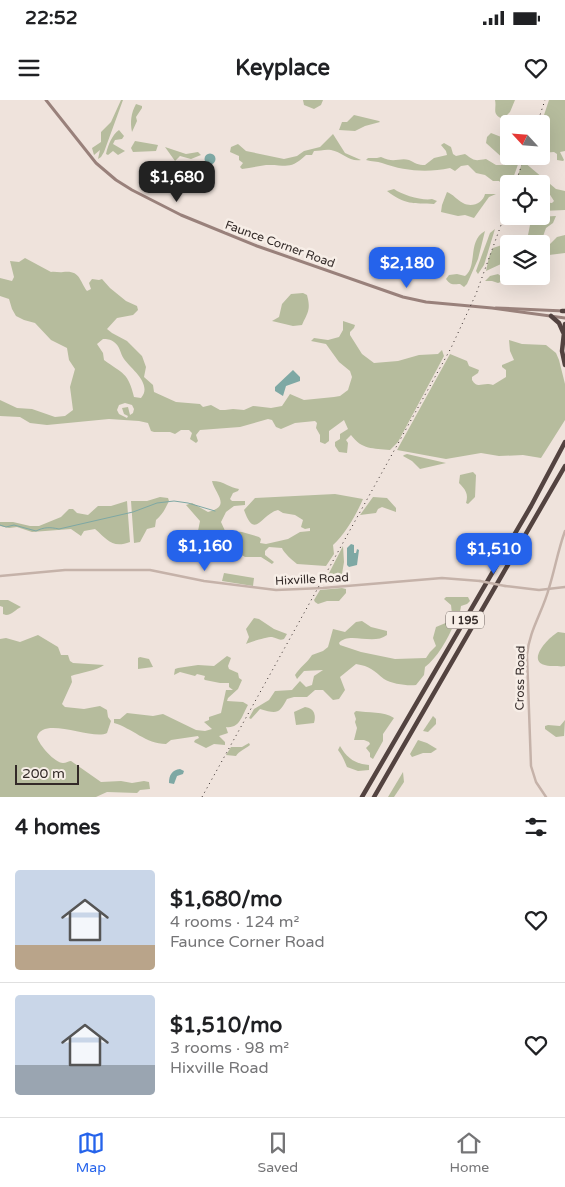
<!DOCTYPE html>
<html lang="en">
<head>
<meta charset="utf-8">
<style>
  :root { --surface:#fff; --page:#f6f6f6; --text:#202124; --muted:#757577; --line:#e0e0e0; --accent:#2563eb }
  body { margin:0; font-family:"Varela Round",sans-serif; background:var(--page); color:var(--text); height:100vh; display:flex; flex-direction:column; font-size:19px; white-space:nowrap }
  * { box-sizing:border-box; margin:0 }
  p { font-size:16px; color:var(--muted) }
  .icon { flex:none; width:28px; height:28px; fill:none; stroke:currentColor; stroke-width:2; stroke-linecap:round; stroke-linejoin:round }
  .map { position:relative; height:697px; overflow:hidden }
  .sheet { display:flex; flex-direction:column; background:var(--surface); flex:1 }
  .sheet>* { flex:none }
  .needle { width:32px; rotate:296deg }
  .fabs { position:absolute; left:500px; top:15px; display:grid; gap:10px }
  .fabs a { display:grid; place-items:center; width:50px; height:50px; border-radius:5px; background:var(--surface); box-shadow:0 5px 20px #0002; font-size:25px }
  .scale { position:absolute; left:15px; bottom:12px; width:64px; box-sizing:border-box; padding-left:5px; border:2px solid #332a28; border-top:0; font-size:14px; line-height:18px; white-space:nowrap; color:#332a28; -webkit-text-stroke:4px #f7eee7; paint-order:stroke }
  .price { position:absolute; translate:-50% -42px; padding:0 11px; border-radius:10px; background:var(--accent); color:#fff; font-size:16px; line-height:32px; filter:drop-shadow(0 1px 2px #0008) }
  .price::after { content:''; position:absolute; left:50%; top:30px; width:15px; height:11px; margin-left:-8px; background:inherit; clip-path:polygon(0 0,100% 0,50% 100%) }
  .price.on { background:#222; color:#fff }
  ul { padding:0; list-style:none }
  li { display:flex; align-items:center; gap:15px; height:125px; padding:0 15px }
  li+li { border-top:1px solid var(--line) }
  li span { display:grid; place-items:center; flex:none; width:140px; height:100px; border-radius:5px; color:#555 }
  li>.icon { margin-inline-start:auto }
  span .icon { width:60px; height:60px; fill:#fffc; stroke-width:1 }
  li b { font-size:21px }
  h2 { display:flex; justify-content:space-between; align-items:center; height:60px; padding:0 15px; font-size:21px }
  .status { display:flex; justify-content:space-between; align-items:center; height:35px; padding:0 25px; background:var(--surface); direction:ltr }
  .status svg { height:14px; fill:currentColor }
  header { display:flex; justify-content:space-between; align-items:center; height:65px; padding:0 15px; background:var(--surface); font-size:22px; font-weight:700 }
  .menu { display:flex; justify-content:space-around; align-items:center; height:70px; border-top:1px solid var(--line); background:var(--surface); font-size:14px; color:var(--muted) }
  .menu a { display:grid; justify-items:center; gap:2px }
  .menu .on { color:var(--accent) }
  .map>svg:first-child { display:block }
</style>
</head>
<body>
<div class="status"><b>22:52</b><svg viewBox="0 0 49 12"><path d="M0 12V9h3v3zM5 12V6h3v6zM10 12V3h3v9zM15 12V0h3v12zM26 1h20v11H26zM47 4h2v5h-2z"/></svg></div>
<header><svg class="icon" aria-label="menu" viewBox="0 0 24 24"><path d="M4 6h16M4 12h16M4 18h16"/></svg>Keyplace<svg class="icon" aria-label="heart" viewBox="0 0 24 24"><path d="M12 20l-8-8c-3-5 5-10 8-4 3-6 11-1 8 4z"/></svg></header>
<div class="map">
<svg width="565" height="697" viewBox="0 0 565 697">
  <rect width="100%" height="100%" fill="#efe3dc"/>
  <g fill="#b6bc9d" fill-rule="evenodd">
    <path d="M121,0H123L104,52L101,57L98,59L100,50L94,55L92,48L101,42V32L111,22Z"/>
    <path d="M303,0H323L321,5L314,9L304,5Z"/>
    <path d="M495,0H515L510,12L503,19C491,14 497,9 495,0Z"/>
    <path d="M549,0H565V51L560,52L564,60L563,61L557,60V54L554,52L541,53V24Z"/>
    <path d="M136,4L142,6V8L136,17L137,21L132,32C130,22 131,13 136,4Z"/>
    <path d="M354,15L379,21L380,22L365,26L355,31L339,30L342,22H347Z"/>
    <path d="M119,30L124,36L122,39L115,40L113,44L125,51L118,55L113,51L108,55L106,54C108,45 112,35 119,30Z"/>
    <path d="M491,33L509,40V56H521L511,84H509V88L505,87L499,81H493L485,75L476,73L468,65L461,66L455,71L450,68C427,73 404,71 382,63C377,61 372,62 366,60L368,58H377L381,57C395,64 399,57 409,60C415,63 418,65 425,65L434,58L447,55L446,51L441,45L444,43L451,47L453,54L456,56L465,54C475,61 474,61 486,59L496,65H504L505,60L486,43L487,37Z"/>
    <path d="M333,34L345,53L361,60C349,62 342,52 331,50C325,49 320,51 314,51L312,55H306C289,71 286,64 266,65C258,66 250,68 242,69L240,67L243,63L239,60V56L230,52L231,47L238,44L246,51L284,59L297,56L304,51L320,47Z"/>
    <path d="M135,41L158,45L156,51L133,52L131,48Z"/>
    <path d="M165,47L186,54L198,52L201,55L191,59L180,56L175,61Z"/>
    <path d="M524,62L556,89L565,91V110L541,111L542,102L552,103L554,101L547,90L541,87V84H529L525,82L515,84L522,63Z"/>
    <path d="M394,89C402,95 423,101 432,99L437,101L434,104C413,103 405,105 387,91Z"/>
    <path d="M447,92C453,94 457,100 463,103C472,108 483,103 485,94H496L489,97L474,118L465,115L458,116L441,112L442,105Z"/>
    <path d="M556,116L553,123L546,128L541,142L545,146H548L557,137L565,135V153L549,155L547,163L544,164L541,154V144H509V155L502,156L500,158L501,164L486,171L489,157L493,148L517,140L528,135L530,125L536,117Z"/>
    <path d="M495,129L484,165L478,174L476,171L490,133Z"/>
    <path d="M485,131L478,159L467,184L464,187L460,184C453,184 451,186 446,179L449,175L457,174L465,176C478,166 467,141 485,131Z"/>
    <path d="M25,158L51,172C55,171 59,173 63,172C80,170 79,180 87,191L91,189L89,183L92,179L99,180L102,179L110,188L126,201L137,206L138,210L133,215L117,218L107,229L112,233L127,241L142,256L146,267L144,277L153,285L154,292L176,302L200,304L203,307L211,305L220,310H225L233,309L244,310L253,306L271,308L282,306L290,294L304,300L334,297L340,296L348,290L352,277L350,271L339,262L326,244L311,241L314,238L328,240L339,237L343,230V221L355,225L354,228L350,232V235L362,254L374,263L398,261L419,255L438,254L442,250L444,256L398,342L390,350C373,348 362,350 351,335L346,340L348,343L347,353L339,352L335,346V342L340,339V334L348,329L344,320L329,331V341L325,344L320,342V335L316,328L317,323L315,321L295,323L281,329L276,327L272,320L268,319L240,327L200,330L196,335L198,341L196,343L190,339L192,333L189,330H181L175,334L170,332H154L151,331L148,323L139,321L109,319L47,325L30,323L20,317L0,316V300L17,308L32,309L55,317L65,316L73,310L70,287L75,269L69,260L67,248L51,240L35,223L24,220L16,216L12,209L9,199L0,196V178L12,181L14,177L10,161L19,162ZM103,239C107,239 110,239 114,242C120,246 120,253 124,259C131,269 153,284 141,298L134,297C128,272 123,274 104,260L103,253L97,244ZM125,303L132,305L134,309L133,313L130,315L128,307L122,308L124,314L128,316L127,318L119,314L117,310L119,305Z"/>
    <path d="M498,174L506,180L498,183L492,181H485L490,176Z"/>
    <path d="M303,193L307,195C311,210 308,212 302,225L293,226L272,221L279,217L282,204L291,194Z"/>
    <path d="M509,240L522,244L546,245L556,253L559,260L565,284V320L541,358L523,355L499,356L481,353L446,359L397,350L450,254L467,261L469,266L479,270L478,273L472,277V280C478,290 483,281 493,285L506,277V270L502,267V265L514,260L510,251Z"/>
    <path d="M407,354L446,363L420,369L412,361L403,356L404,355Z"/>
    <path d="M473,372L476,375L475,397L468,404L466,403C469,394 465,389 459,383L460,375Z"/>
    <path d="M212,381C225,381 229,388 239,389L238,391L233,393L230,399L232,401H245V405L234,406L226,412L221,422L226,433L218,434L214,443L197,451L193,443L196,441L200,421L186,405L192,403L208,412C232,406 215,394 212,381Z"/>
    <path d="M335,394L363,399C356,415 346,433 333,445L334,454L326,466L297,464C293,461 283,452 282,448L269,447L265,451V455L274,462L272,464L261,457H245L240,454L239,448L227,441L231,431L242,432L259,437L261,439L260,443L266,444L288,439L300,432L310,431V428L305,429L301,427L303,420L295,415L283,413L278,410C261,414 255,441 244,410L255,398Z"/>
    <path d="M160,397L168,398L169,401C165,409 163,414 156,420L155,427L147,429L140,442L134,443L131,401H147Z"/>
    <path d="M373,397L387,398L396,408V412L382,407L378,409L376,413L360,415Z"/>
    <path d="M127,401L130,442C112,449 107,439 95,429L84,431L81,436L71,429L32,432L17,427L9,428L0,426V422H13L30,426H39L61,417L69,409H73L77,413L88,415L98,406H111Z"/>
    <path d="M343,446L344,462L341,480L331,476L327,477Z"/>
    <path d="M224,473L254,478L253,486L222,481Z"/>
    <path d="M342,488L346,489V493L339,501H327L318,504L315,502L314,500L320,490Z"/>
    <path d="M446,497H468L470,501L467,504L461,506L460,512L452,514L451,505L444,499Z"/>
    <path d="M0,500H8L21,507C16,509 12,515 6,515L3,514V507L0,506Z"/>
    <path d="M254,518L259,519L274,529L287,534L284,539C279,541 277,538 272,537C266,537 250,542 246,544L249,537L246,529Z"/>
    <path d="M362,521L371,527L387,531V535C373,546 349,531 339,543L340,545L361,552L395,559L426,558L430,552L436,546L433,538L436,527L448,522L454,524C448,539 437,558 425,567L424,575L416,585C407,586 392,584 384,579C374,571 370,566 356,564L340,577L345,590L339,599L333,600L323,590H315L307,597H294L287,599C279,614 277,614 260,609L251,619L249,618L254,609L269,600L275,591L292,590L300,581L306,587L312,585L314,576L323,570L304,571L297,579L295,575C300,567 307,563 312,555L323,551L328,547L333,529L345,532L356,522Z"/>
    <path d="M558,532L565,533V566C561,567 558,566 553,566C523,566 545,540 558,532Z"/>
    <path d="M38,535L58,547L61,555H68L70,561L73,563L104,565C98,570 80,573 71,576L72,582L62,604L65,607L84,609L100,606L107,610L108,617L111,621L107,633C93,641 43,615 37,637C39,645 55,663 63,663C66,663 69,661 71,661L101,682L121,681L132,683L144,681L149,682L150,689L140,690L137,693L107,692L96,697H0V539L6,538L20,542Z"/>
    <path d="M227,556L231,558L228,566L229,569L238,573L239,578L242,580L238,589L228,598L227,601L243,602L248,605C242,615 240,629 226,627L228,633L219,636L225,642V645L214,644L206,648L194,642L195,640L199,638L198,636L171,640L166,644C146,644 132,628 114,623V619H120L127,613L153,616L163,614L196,630L205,631L212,629L204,622L209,620V617L221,613L226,590H233L229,587V583H220L205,580L204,579L205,576L197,574L195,576L180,572L174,575L175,569L178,568L198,565L214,566Z"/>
    <path d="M140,557L149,559L153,567L138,569V558Z"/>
    <path d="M305,607C315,608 316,616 314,623L296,625L294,612Z"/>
    <path d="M356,611C368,613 384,611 394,618L383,634V641L373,659L370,657V653L366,648L370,644L369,642L364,640H354L357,628L355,622L356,619L354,613Z"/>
    <path d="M433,616L436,619V624L428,632L423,631Z"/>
    <path d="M565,620L564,636L556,637L545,629V626L548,625L560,626Z"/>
    <path d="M418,640L427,643L437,649L431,653H423L412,657L410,654Z"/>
    <path d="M249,643L250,645C245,649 239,651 236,656L226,655L231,647H242Z"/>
    <path d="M340,646C347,658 355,664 369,665V670L358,671L347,667C344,660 342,655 338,650Z"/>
    <path d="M403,672L404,682L394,697H388Z"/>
  </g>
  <g fill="#7ea8a4">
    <circle cx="210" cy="59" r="5.5"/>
    <path d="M293,270L300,277V281L286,286L283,296L275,291V287Z"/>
    <path d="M351,444L354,445V453H356L357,449L359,450L357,465L349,467L347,465V448Z"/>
    <path d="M180,669L184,671L183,674L177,676L174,684L169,683C169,675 172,670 180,669Z"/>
  </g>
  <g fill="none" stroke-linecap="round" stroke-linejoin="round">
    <path stroke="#7ea8a4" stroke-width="1" d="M0,425L6,427L14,425L36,431C44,427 50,427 59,429L133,412L157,403L174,401L188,403L215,411"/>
    <g stroke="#c5b2a9" stroke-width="2.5">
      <path d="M0,476L65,470H150L204,481L276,490L323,488L442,478L480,481"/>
      <path d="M505,486L539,490L565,487"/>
      <path d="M546,697L536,682L531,666L527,555C529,531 543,511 549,488C555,469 558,450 565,431"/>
    </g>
    <g stroke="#99817b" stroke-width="3">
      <path d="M46,0L96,63L116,80L132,90L181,115L257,146L403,197L426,202L492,208L565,218"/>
      <path d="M496,208L564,211"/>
    </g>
    <g stroke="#534340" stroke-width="4.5">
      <path d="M562,211H565"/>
      <path d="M551,216L559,223L563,232"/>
      <path d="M565,224L562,251L565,265"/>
      <path d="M362,697L531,406L565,342"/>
      <path d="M374,697L565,366"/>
    </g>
    <g stroke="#332a28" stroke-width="1" stroke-dasharray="1 4" stroke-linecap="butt">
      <path d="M537,24L545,0"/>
      <path d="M515,84L525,56"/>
      <path d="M202,697L451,248L476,194L509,103"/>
    </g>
    <path stroke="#c5b2a9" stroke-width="2.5" d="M480,481L505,486"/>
  </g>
  <g text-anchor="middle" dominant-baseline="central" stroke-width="5" stroke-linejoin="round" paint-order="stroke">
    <rect fill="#f7eee7" stroke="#6e6561" stroke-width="1" x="446" y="511.5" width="38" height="17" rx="4"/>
    <g font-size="11" font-weight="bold" fill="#332a28">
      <text x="465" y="520">I 195</text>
    </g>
    <g font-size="12" fill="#332a28" stroke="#f7eee7">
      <text transform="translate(280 144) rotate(20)">Faunce Corner Road</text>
      <text transform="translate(312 479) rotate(-3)">Hixville Road</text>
      <text transform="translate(520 578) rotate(-89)">Cross Road</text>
    </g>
  </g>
</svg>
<div class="fabs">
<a><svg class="needle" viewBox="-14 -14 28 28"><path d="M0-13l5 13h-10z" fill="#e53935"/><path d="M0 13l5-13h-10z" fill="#757577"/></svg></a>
<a><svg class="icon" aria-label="locate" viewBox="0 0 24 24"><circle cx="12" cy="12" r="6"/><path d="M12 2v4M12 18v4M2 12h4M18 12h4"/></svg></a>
<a><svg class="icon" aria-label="layers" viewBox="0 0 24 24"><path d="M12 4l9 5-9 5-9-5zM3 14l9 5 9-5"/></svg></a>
</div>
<div class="scale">200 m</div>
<b class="price on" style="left:177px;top:103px">$1,680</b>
<b class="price" style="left:407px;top:189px">$2,180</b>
<b class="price" style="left:205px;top:472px">$1,160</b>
<b class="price" style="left:494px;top:475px">$1,510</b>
</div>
<section class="sheet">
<h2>4 homes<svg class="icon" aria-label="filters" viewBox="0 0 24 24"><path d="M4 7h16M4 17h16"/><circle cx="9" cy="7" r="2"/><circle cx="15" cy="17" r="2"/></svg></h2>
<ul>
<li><span style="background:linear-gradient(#c9d6e8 75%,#b9a48a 0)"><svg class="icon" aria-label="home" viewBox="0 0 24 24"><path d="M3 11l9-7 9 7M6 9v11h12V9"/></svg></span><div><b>$1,680/mo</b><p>4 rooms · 124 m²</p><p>Faunce Corner Road</p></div><svg class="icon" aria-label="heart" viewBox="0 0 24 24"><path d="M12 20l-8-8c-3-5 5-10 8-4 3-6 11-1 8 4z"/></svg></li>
<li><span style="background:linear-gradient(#c9d6e8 70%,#9aa5b1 0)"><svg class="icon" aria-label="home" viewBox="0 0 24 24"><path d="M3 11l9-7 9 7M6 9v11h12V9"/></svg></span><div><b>$1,510/mo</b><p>3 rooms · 98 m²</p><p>Hixville Road</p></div><svg class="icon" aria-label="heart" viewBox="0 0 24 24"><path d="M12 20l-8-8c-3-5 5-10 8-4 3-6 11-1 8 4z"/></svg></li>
</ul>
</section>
<nav class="menu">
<a class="on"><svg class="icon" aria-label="map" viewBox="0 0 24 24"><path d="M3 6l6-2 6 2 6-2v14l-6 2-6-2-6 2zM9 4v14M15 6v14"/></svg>Map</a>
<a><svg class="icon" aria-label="saved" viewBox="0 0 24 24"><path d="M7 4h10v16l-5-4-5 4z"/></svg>Saved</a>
<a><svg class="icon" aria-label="home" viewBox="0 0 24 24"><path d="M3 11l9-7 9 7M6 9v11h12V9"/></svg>Home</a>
</nav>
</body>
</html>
